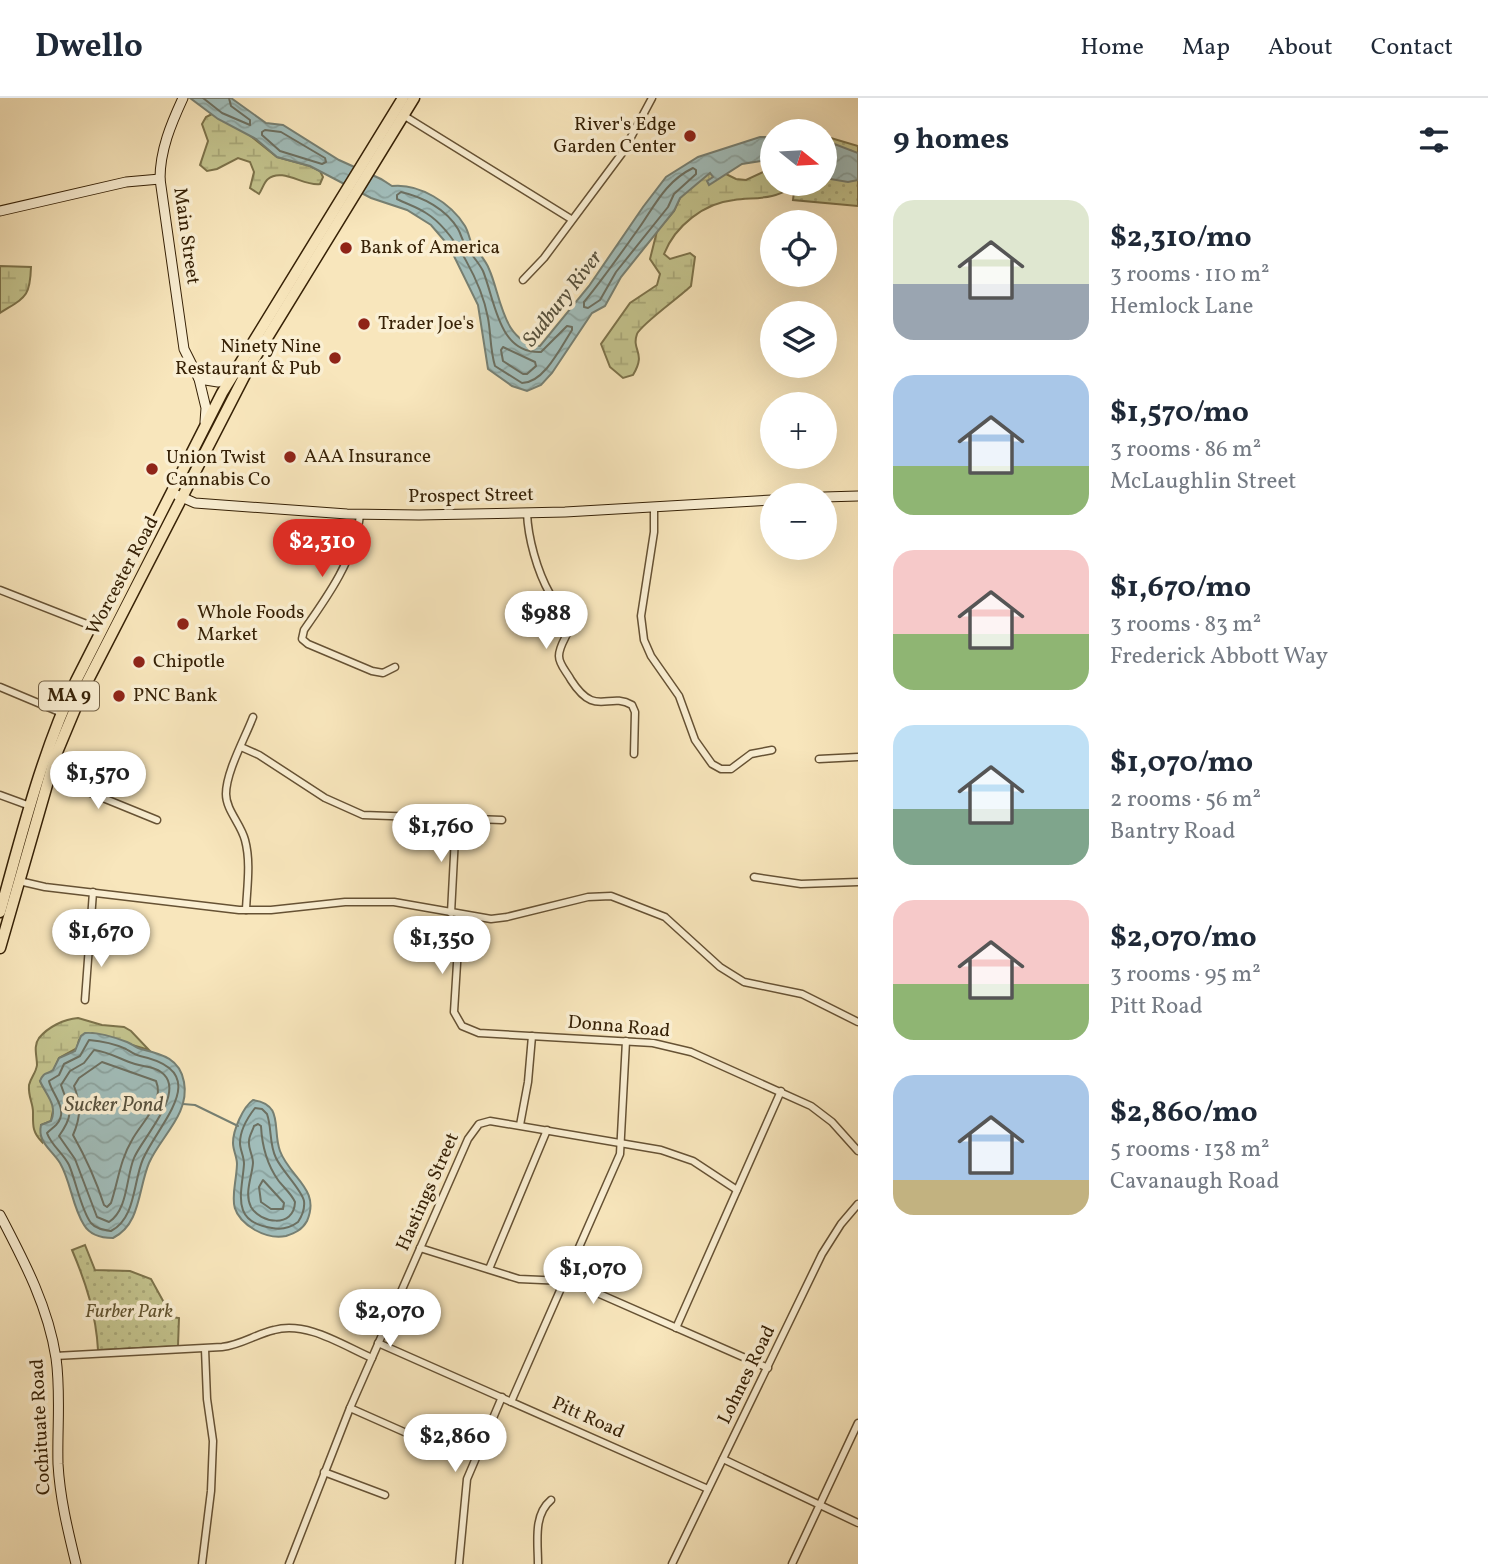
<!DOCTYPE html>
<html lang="en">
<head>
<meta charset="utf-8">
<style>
  :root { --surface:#fff; --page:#f6f6f7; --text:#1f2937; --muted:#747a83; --line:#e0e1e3; --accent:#d93025 }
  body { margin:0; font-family:Vollkorn,serif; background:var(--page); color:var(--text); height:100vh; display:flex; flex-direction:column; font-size:26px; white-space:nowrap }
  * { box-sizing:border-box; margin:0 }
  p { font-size:23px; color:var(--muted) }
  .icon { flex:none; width:38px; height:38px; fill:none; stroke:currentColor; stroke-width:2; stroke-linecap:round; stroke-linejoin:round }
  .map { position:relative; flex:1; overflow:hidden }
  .sheet { display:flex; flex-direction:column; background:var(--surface); width:630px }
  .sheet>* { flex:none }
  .needle { width:46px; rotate:108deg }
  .controls { position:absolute; left:760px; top:21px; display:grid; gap:14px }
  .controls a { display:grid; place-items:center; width:77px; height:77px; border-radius:50%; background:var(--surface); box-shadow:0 7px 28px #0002; font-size:35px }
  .price { position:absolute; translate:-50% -60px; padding:0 16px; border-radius:24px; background:#fff; color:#222; font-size:23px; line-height:46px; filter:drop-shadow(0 2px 4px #0008) }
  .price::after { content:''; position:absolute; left:50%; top:42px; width:21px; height:16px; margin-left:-10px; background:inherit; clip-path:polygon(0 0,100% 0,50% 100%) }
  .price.on { background:var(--accent); color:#fff }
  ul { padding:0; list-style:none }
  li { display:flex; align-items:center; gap:21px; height:175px; padding:0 35px }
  li span { display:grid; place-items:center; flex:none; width:196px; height:140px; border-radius:21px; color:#555 }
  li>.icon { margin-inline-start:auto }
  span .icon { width:84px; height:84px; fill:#fffc; stroke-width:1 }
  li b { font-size:30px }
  h2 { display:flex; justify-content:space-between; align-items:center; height:84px; padding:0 35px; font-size:30px }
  header { display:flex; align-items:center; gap:42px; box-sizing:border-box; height:98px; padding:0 35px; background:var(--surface); border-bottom:2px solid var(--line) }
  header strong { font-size:33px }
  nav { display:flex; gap:38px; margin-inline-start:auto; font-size:24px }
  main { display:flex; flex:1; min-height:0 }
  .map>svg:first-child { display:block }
</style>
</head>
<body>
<header>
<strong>Dwello</strong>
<nav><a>Home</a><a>Map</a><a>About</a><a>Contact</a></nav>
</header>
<main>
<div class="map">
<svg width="858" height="1466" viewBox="0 0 858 1466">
  <defs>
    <pattern id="wetland-marsh" width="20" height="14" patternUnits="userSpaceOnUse" patternTransform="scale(1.75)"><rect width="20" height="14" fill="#c3c38d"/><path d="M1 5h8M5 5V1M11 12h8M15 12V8" fill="none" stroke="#a8a778"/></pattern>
    <pattern id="park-dots" width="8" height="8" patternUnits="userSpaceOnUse" patternTransform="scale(1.75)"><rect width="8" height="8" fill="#c3c38d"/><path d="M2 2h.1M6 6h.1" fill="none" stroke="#a8a778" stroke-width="1.8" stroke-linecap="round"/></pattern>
    <pattern id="water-waves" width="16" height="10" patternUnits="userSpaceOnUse" patternTransform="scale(1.75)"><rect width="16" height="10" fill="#a1bdba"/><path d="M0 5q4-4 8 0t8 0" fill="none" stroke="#8ba29e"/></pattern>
  </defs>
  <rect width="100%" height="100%" fill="#f8e6bc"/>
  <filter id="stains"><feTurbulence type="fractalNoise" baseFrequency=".00286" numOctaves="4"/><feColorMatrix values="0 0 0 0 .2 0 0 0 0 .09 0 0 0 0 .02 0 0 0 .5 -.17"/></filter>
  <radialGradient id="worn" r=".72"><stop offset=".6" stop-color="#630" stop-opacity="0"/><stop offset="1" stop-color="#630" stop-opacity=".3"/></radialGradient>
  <g fill="url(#wetland-marsh)" stroke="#7c724a" stroke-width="2">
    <path d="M212,16L248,36L277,59L310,68L320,73L323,79L320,86C305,89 282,69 268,81C264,84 262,92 259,96L250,90L254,74L250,64L238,60L217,71L207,73L200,67L208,43L202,26L206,19Z"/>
    <path d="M772,70V86H802C792,90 782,96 772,98C760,101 746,100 734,102C704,105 675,128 664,156L670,161L690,155L695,159L691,188C681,198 640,227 637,236C631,253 647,254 633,277L623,280L610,269L601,246L630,205L657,187L660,176L650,161L657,133L674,113L680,100L699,82L710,75L722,74L736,81L746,82Z"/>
    <path d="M0,168L31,169C30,200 25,199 0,215Z"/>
    <path d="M78,920L102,927L124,929L131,933L149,952L92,935L79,942L77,950L59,960L54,972L40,983L54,1007L51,1023L41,1027L42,1044C32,1034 33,1027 33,1014C33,1005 28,999 29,987C31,979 36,975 37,967C37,958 33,948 39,940C48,929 64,921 78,920Z"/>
  </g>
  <g fill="url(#park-dots)" stroke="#7c724a" stroke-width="2">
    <path d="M824,38L858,48V108L793,102L795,86H824Z"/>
    <path d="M85,1147L95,1172L130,1173L151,1181L172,1219L179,1220L178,1248L98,1252C96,1216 86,1185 72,1152Z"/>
  </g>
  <g fill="url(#water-waves)" stroke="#767f72" stroke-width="2">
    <path d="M190,0H231L266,25L283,27L339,62L381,81L392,88C419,85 451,105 465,128C468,133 469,139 471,144C476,153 485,160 489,171C501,197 502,245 540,248L589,188L643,109L666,79L698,59L760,39H772V59L761,63L742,66L709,87L707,83L713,79L710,75L680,100L674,113L621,179L605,208L592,215L552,275L541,287L527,293L512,288L488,271L478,207L449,148L431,127L407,112L371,100L310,68L277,59L256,41L218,21Z"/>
    <path d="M824,42L858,55V82L848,84L824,80V65L831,61L824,59Z"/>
    <path d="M85,935C98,934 114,939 127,944C132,946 136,950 141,951C161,956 180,960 184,984C190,1016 161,1038 149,1065C138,1091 141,1126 113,1140C102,1140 90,1137 84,1127C72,1108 71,1084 60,1065C52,1052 37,1044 41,1027L51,1023C58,1007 46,997 40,983C44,973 47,977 53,972L59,960L75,953L81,938Z"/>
    <path d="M253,1002C284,1006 272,1031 280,1053C290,1080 321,1091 307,1123C302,1132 295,1135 286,1138C276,1140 264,1137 255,1132C223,1113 236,1095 237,1066C237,1059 233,1052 233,1045C233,1032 243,1009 253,1002Z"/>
  </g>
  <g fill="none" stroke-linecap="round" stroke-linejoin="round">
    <g stroke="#6c6f60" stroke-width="2">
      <path d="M203,0L222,15L250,27V22L231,8L229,0"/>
      <path d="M265,32L281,34L325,60L326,64L322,66L280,53L262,37V34Z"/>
      <path d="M693,70L696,72V76L674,96L668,109L616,174L600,202L588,210L584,209V204C603,181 621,155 639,130C655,107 666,83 693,70Z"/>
      <path d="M401,94C423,99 446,111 458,131C461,136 462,142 465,146C470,156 478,163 483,173C495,202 498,256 541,254L567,228L572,229V232C561,249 544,285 522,285L495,268C490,252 491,236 488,220C482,187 455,133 426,115C417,109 407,106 397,101V97Z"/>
      <path d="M503,249L535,264L536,268L527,276H523L503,263L501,252Z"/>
      <path d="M89,942C101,943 115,946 126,951C131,954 135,957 140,958C215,974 160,1023 143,1061C133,1084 136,1120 111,1133C104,1132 96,1131 91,1125C81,1112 76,1083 69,1067C63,1055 51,1047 47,1035C50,1032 53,1030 56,1027C70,1012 52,997 49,983L59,977L64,966L80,958Z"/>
      <path d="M94,952C110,954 121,962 135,966C144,969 153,968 161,974C188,993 142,1040 134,1060C126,1079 128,1112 109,1124L97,1119L75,1061L59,1038C76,1014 69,1011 61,987L70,973L84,965Z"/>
      <path d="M102,964L156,983C165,1004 141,1025 132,1042C120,1062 118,1084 111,1105L107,1109L104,1107C96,1082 86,1060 73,1037C81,1019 81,1006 74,988L79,980Z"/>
      <path d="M255,1010L262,1011L267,1016C272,1030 269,1046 276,1060C282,1073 302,1092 304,1103C305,1111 302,1118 298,1124C290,1130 282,1132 272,1130C230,1124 242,1095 244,1066C244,1058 240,1052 240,1045C240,1033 248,1019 255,1010Z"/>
      <path d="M258,1026L261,1028C262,1048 266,1065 278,1082C283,1089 291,1095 295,1104C294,1131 260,1125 251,1109C244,1095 252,1079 253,1065C253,1057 248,1051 249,1043C249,1038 253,1032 254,1028Z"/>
      <path d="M263,1082L284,1105L283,1111H271L261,1104L259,1089Z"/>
    </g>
    <path stroke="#767f72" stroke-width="2" d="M183,1006L195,1007L238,1028"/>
    <g stroke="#665234" stroke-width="9">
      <g id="street">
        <path d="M403,17L571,121"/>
        <path d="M523,182L544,160L623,54L652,0"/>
        <path d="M654,409V434L641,518L644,542L651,558L679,598L695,642L712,666L721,671H731L751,656L772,652"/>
        <path d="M527,415C528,440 537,473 550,496C555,505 564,513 571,522C571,535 559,545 559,558C559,567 567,574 571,582C596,621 608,593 632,607L635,614L634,656"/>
        <path d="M360,417C355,460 328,498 304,532L302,541L308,546L372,573L383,575L395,569"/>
        <path d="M0,492L102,532"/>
        <path d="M0,589L62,615"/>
        <path d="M241,649L259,657L325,700L363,717L502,722"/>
        <path d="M819,661L858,659"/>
        <path d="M49,678L157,722"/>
        <path d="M0,697L30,708"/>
        <path d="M754,779L801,786L858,784"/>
        <path d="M19,783L45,789L239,812H271L345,804H394L491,821L507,819L588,799L611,798L665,819L720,869L744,884L802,896L858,924"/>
        <path d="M246,812C247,789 251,764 245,742C241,726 226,712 226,696C226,674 245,640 253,619"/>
        <path d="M451,815L456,720"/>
        <path d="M460,817L454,914L462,928L479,935L653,945L691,954L811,1008L832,1024L858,1053"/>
        <path d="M85,902L93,794"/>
        <path d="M520,1027L528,984L532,938"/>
        <path d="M420,1150L519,1181L565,1183L579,1187L768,1270"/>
        <path d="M489,1171L547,1032"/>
        <path d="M676,1230L781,993"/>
        <path d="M378,1245L708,1391"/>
        <path d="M55,1258L222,1249C241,1247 256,1236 274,1232C307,1223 342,1247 372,1260"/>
        <path d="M511,1304L620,1056L626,943"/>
        <path d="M350,1310L438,1349"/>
        <path d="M723,1361L858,1425"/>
        <path d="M324,1374L385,1397"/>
        <path d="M202,1466L211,1393L213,1343L207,1301L205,1251"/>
        <path d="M289,1466L350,1310L468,1041L479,1026L490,1023L661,1052L693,1063L737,1092"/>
        <path d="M459,1466L467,1381L502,1299"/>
        <path d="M538,1466C538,1444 533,1417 551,1402"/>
        <path d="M672,1466L822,1156L841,1126L858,1106"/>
        <path d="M792,1466L858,1325"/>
      </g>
    </g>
    <g stroke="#362106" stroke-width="11">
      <g id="secondary">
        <path d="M183,0C171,26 160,52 160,81L184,251L199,281L206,310L205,324"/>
        <path d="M0,113L126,84L160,81"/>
        <path d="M199,281L218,284L230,279"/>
        <path d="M177,397L195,405L347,416L419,417L565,414L772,402"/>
        <path d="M824,399L858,398"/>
        <path d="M0,1117C24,1163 48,1208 56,1260C61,1295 57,1331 58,1366C60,1401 68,1433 76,1466"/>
      </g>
    </g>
    <g stroke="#362106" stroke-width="13">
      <g id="highway">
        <path d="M0,814C22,736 41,657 76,583L222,295L403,0"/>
        <path d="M0,850L55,659L83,592L248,271L414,0"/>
      </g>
    </g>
    <use href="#street" stroke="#faefd3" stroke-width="6"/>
    <use href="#secondary" stroke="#faefd3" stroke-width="9"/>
    <use href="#highway" stroke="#f8e6bc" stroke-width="10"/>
  </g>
  <g fill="#8f2418" stroke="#faefd3" stroke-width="2.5">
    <circle cx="690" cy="38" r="7"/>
    <circle cx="346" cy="150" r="7"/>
    <circle cx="364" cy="226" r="7"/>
    <circle cx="335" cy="260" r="7"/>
    <circle cx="290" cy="359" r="7"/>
    <circle cx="152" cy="371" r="7"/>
    <circle cx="183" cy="526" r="7"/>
    <circle cx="139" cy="564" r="7"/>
    <circle cx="119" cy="598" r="7"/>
  </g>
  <g text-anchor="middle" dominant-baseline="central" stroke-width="7" stroke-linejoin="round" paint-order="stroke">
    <rect fill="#faefd3" stroke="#715f44" stroke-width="2" x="39" y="583.5" width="60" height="29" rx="5"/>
    <g font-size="18" font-weight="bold" fill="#362106">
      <text x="69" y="598">MA 9</text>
    </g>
    <g font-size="19" fill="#362106" stroke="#faefd3" text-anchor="start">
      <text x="676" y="27" text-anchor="end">River's Edge<tspan x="676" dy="22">Garden Center</tspan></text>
      <text x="360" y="150">Bank of America</text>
      <text x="378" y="226">Trader Joe's</text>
      <text x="321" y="249" text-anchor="end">Ninety Nine<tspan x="321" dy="22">Restaurant &amp; Pub</tspan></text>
      <text x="304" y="359">AAA Insurance</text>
      <text x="166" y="360">Union Twist<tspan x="166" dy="22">Cannabis Co</tspan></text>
      <text x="197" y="515">Whole Foods<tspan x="197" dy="22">Market</tspan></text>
      <text x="153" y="564">Chipotle</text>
      <text x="133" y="598">PNC Bank</text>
    </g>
    <g font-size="19" fill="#362106" stroke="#faefd3">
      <text transform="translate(186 138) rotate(82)">Main Street</text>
      <text transform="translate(471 398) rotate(-1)">Prospect Street</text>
      <text transform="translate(123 478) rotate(-62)">Worcester Road</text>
      <text transform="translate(619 929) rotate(5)">Donna Road</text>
      <text transform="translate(428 1094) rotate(-66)">Hastings Street</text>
      <text transform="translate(747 1277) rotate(-64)">Lohnes Road</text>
      <text transform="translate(588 1320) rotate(24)">Pitt Road</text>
      <text transform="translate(41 1329) rotate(-93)">Cochituate Road</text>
    </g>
    <g font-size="19" font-style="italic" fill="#60522e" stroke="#faefd3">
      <text x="129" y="1214">Furber Park</text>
    </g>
    <g font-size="21" font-style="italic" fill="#56503c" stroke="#faefd3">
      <text transform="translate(563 201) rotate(-52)">Sudbury River</text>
      <text x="114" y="1007">Sucker Pond</text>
    </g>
  </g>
  <rect width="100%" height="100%" filter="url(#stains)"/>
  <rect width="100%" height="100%" fill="url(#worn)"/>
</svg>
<div class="controls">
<a><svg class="needle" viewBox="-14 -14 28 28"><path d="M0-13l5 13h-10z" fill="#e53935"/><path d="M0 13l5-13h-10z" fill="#747a83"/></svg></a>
<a><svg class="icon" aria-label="locate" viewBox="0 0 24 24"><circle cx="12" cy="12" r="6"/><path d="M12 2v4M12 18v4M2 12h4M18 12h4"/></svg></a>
<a><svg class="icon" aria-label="layers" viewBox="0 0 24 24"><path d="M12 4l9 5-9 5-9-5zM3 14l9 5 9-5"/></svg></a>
<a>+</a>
<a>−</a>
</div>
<b class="price on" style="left:322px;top:481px">$2,310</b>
<b class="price" style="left:546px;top:553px">$988</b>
<b class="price" style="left:98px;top:713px">$1,570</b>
<b class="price" style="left:441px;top:766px">$1,760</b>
<b class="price" style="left:101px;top:871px">$1,670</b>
<b class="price" style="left:442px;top:878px">$1,350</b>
<b class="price" style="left:593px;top:1208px">$1,070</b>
<b class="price" style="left:390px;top:1251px">$2,070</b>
<b class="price" style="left:455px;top:1376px">$2,860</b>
</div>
<section class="sheet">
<h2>9 homes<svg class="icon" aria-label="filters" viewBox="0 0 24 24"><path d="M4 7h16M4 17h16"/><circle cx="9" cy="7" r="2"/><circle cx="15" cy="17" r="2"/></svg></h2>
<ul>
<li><span style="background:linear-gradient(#dfe7d0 60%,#9aa5b1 0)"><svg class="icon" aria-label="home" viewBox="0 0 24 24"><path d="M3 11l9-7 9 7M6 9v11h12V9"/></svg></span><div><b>$2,310/mo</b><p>3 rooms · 110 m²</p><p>Hemlock Lane</p></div></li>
<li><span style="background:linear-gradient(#a9c7e8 65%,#8fb573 0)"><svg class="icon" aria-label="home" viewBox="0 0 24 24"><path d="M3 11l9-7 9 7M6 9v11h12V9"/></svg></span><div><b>$1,570/mo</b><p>3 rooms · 86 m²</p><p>McLaughlin Street</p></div></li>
<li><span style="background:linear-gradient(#f6c9c9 60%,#8fb573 0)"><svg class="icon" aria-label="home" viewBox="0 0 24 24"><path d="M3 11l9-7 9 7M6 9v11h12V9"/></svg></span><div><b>$1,670/mo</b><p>3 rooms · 83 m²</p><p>Frederick Abbott Way</p></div></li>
<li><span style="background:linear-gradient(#bfe0f5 60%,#7fa58c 0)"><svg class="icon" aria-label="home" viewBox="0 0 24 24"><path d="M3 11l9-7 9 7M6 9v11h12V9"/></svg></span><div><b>$1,070/mo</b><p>2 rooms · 56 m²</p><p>Bantry Road</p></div></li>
<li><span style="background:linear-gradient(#f6c9c9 60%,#8fb573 0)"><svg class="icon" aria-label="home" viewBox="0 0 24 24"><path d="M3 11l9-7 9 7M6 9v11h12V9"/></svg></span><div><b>$2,070/mo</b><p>3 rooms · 95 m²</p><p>Pitt Road</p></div></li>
<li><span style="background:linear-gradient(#a9c7e8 75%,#c2b280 0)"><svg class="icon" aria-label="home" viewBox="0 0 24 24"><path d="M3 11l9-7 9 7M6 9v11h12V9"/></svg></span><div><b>$2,860/mo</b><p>5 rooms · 138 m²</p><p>Cavanaugh Road</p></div></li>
</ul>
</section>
</main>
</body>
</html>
